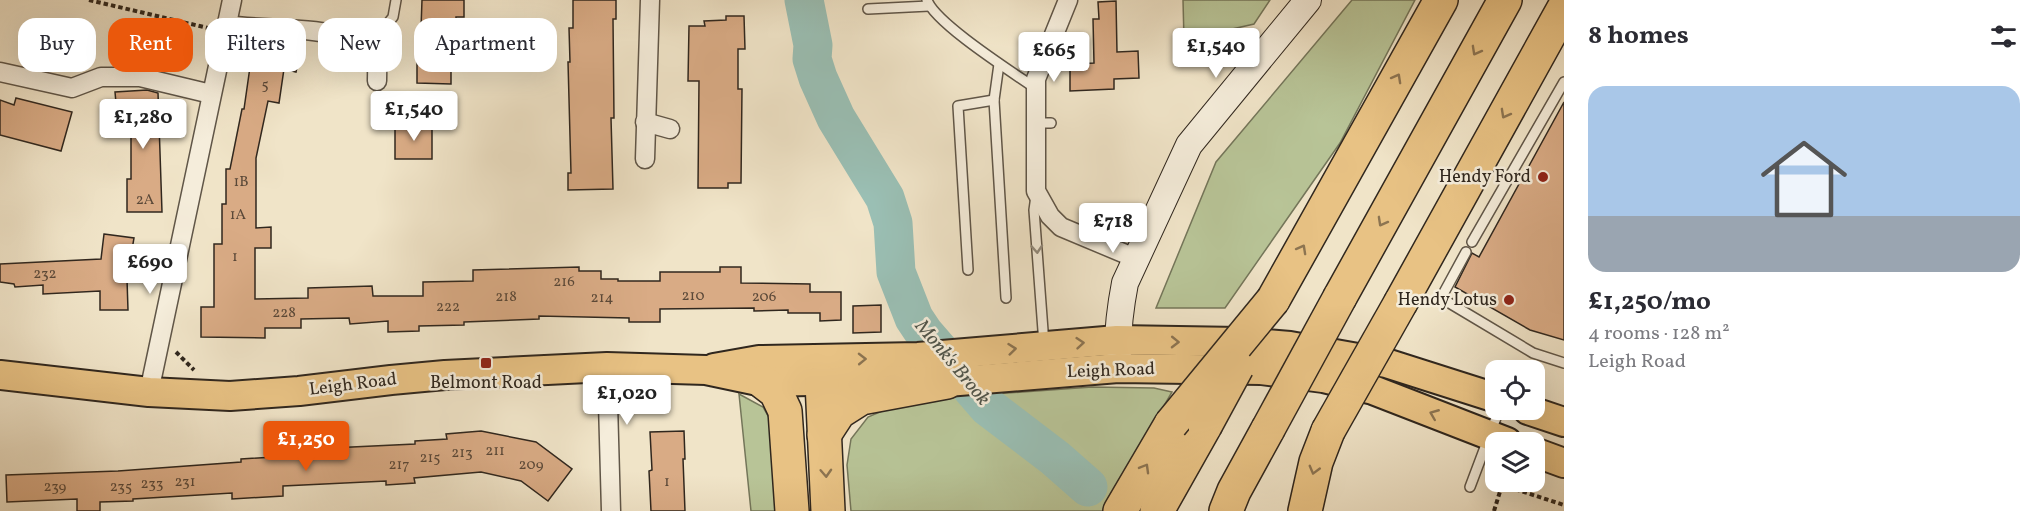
<!DOCTYPE html>
<html lang="en">
<head>
<meta charset="utf-8">
<style>
  :root { --surface:#fff; --page:#f7f7f7; --text:#2b2b33; --muted:#7c7c81; --line:#e1e1e2; --accent:#ea580c }
  body { margin:0; font-family:Vollkorn,serif; background:var(--page); color:var(--text); height:100vh; display:flex; flex-direction:column; font-size:22px; white-space:nowrap }
  * { box-sizing:border-box; margin:0 }
  p { font-size:20px; color:var(--muted) }
  .icon { flex:none; width:33px; height:33px; fill:none; stroke:currentColor; stroke-width:2; stroke-linecap:round; stroke-linejoin:round }
  .map { position:relative; flex:1; overflow:hidden }
  .drawer { display:flex; flex-direction:column; background:var(--surface); width:480px }
  .drawer>* { flex:none }
  .hud { position:absolute; left:18px; top:18px; width:570px; height:54px; display:flex; gap:12px }
  .fabs { position:absolute; left:1485px; top:360px; display:grid; gap:12px }
  .fabs a { display:grid; place-items:center; width:60px; height:60px; border-radius:12px; background:var(--surface); box-shadow:0 6px 24px #0002; font-size:30px }
  .price { position:absolute; translate:-50% -51px; padding:0 14px; border-radius:6px; background:#fff; color:#222; font-size:20px; line-height:39px; filter:drop-shadow(0 2px 3px #0008) }
  .price::after { content:''; position:absolute; left:50%; top:36px; width:18px; height:14px; margin-left:-9px; background:inherit; clip-path:polygon(0 0,100% 0,50% 100%) }
  .price.on { background:var(--accent); color:#fff }
  ul { padding:0; list-style:none }
  li { display:grid; align-content:center; gap:12px; height:318px; padding:0 24px }
  li+li { border-top:2px solid var(--line) }
  li span { display:grid; place-items:center; height:186px; border-radius:18px; color:#555 }
  li>.icon { margin-inline-start:auto }
  span .icon { width:108px; height:108px; fill:#fffc; stroke-width:1 }
  li b { font-size:26px }
  h2 { display:flex; justify-content:space-between; align-items:center; height:72px; padding:0 24px; font-size:26px }
  .tag { padding:0 21px; border-radius:18px; background:var(--surface); box-shadow:0 6px 24px #0002; font-size:21px; line-height:54px }
  .tag.on { background:var(--accent); color:#fff }
  main { display:flex; flex:1; min-height:0 }
  .map>svg:first-child { display:block }
</style>
</head>
<body>
<main>
<div class="map">
<svg width="1564" height="511" viewBox="0 0 1564 511">
  <rect width="100%" height="100%" fill="#f0e4c8"/>
  <filter id="stains"><feTurbulence type="fractalNoise" baseFrequency=".00333" numOctaves="4"/><feColorMatrix values="0 0 0 0 .2 0 0 0 0 .09 0 0 0 0 .02 0 0 0 .5 -.17"/></filter>
  <radialGradient id="worn" r=".72"><stop offset=".6" stop-color="#630" stop-opacity="0"/><stop offset="1" stop-color="#630" stop-opacity=".3"/></radialGradient>
  <g fill="#b8c497" stroke="#74765a" stroke-width="1.5">
    <path d="M1183,0H1270L1254,24L1184,40Z"/>
    <path d="M1352,0H1415L1340,143L1225,308H1156L1216,162Z"/>
    <path d="M1092,387L1154,388L1172,392L1103,511H851L847,465L851,439L868,417L896,405L926,399Z"/>
    <path d="M739,394L763,407L773,425L784,511H751Z"/>
  </g>
  <g fill="none" stroke-linecap="round" stroke-linejoin="round">
    <path stroke="#9abfb4" stroke-width="39" d="M804,0L813,45L812,59L818,78L836,118L885,198L893,223L896,272L914,318L924,333L988,407L1055,458L1088,487"/>
  </g>
  <g fill="#d9ab85" stroke="#30271e" stroke-width="1.5">
    <path d="M422,0H464V17H456V53H451V84L417,83V57H420Z"/>
    <path d="M573,0H616V19H613L614,118H611L613,189L568,190V173H571L568,62H570L569,28H573Z"/>
    <path d="M1116,1L1117,52L1138,51L1139,78L1114,79V89L1070,91V64L1094,63L1093,19H1099L1098,2Z"/>
    <path d="M726,16H744L745,49H738V89H742L741,183H728V188H698L699,81H688L689,26H705L704,21L726,20Z"/>
    <path d="M280,40L302,44L296,72L284,69L279,103L268,101L256,158V228L271,227V248H255V299L308,298V288L372,286L373,296H423V282L473,281V270L579,267V271H601V279H618V281H660V272H720V267H741V283L810,284V292H841V320L820,321V313H788V310L754,311V308L660,309V322H629V318L539,316V319L464,322V325L419,326V331L388,332V321L350,324L349,318L301,319V328H265V338L201,337V307H214V244H222V204H226V169H230L242,109H244L250,67L256,68L261,45L278,49Z"/>
    <path d="M147,90L158,93L162,212H127V179H131V113L117,114L115,92Z"/>
    <path d="M16,98L72,112L61,151L0,135V100L14,105Z"/>
    <path d="M1564,102V340L1530,330L1455,287L1472,253L1479,257Z"/>
    <path d="M432,125V159H395V126Z"/>
    <path d="M104,234L134,238L127,279L128,310H100V291L43,294V285L15,287L14,284L0,282V264L101,259Z"/>
    <path d="M881,305V332L853,333V306Z"/>
    <path d="M481,431L536,442L572,469L548,501L521,481L481,472L414,478L415,483L386,485V481L283,486V496L232,499V493L133,499V501L100,502V511H77V499L7,502L6,475L118,471L241,462V459L289,456V450L415,444V441L447,439L446,434Z"/>
    <path d="M684,431L685,459H683L685,511H651L649,471L652,470L650,432Z"/>
  </g>
  <g fill="none" stroke-linecap="round" stroke-linejoin="round">
    <g stroke="#605648" stroke-width="12">
      <g id="lane">
        <path d="M927,0C935,23 1012,72 1035,88"/>
        <path d="M868,9L929,6"/>
        <path d="M369,46L393,17L396,0"/>
        <path d="M999,64L994,100L1006,298"/>
        <path d="M1035,123H1051"/>
        <path d="M1036,196L1034,210L1044,344"/>
        <path d="M1472,242L1564,82"/>
        <path d="M1466,252L1441,298L1533,353L1564,363"/>
        <path d="M968,270L958,106L994,100"/>
        <path d="M1470,487L1499,410"/>
      </g>
    </g>
    <g stroke="#605648" stroke-width="21">
      <g id="street">
        <path d="M1068,0L1036,79V191L1050,216L1061,227L1135,258"/>
        <path d="M226,25C268,31 316,25 356,41C359,42 366,43 369,46C379,54 377,70 377,81"/>
        <path d="M0,72L72,88L101,77H140L211,94"/>
        <path d="M645,122L670,129"/>
        <path d="M645,159L650,0"/>
        <path d="M607,367L611,511"/>
        <path d="M149,392L232,0"/>
      </g>
    </g>
    <g stroke="#30271e" stroke-width="28">
      <path id="secondary" d="M1118,359C1117,333 1120,309 1125,283L1189,145L1308,0"/>
    </g>
    <g stroke="#30271e" stroke-width="32">
      <g id="primary">
        <path d="M714,368L759,360L918,357L1117,340L1240,342L1290,346L1386,363L1496,398"/>
        <path d="M0,375L149,392L230,396L299,391L391,380L445,375L607,367L706,370L763,382L857,380L947,382L1118,368L1261,370L1323,378L1373,390L1507,442"/>
        <path d="M1528,410L1564,422"/>
        <path d="M1534,452L1564,463"/>
      </g>
    </g>
    <g stroke="#30271e" stroke-width="36">
      <g id="highway">
        <path d="M1340,297L1505,0"/>
        <path d="M1273,300L1441,0"/>
        <path d="M1401,302L1564,8"/>
        <path d="M763,382L776,392L785,411L792,511"/>
        <path d="M822,382L828,511"/>
        <path d="M824,435L839,412L861,398L947,382"/>
        <path d="M1120,511L1171,424"/>
        <path d="M1157,511L1205,426"/>
        <path d="M1226,511L1234,491L1268,429"/>
        <path d="M1305,511L1316,462L1328,431"/>
      </g>
    </g>
    <g stroke="#30271e" stroke-width="4" stroke-dasharray="4.5 3" stroke-linecap="butt">
      <path d="M89,0L208,28"/>
      <path d="M176,352L194,370"/>
      <path d="M1487,480L1564,505"/>
      <path d="M1494,511L1502,485"/>
    </g>
    <use href="#lane" stroke="#f5eddb" stroke-width="9"/>
    <use href="#street" stroke="#f5eddb" stroke-width="18"/>
    <use href="#secondary" stroke="#f5eddb" stroke-width="26"/>
    <use href="#primary" stroke="#e8c284" stroke-width="28"/>
    <use href="#highway" stroke="#e8c284" stroke-width="33"/>
    <g stroke="#30271e" stroke-width="36" stroke-linecap="butt">
      <g id="highway-bridge">
        <path d="M1171,424L1273,300"/>
        <path d="M1205,426L1237,367"/>
        <path d="M1268,429L1340,297"/>
        <path d="M1328,431L1401,302"/>
      </g>
    </g>
    <use href="#highway-bridge" stroke="#e8c284" stroke-width="33"/>
  </g>
  <defs><path id="oneway-chevron" d="M-2-3.5L2.5 0L-2 3.5" fill="none" stroke-width="1.6" stroke-linecap="round" stroke-linejoin="round" transform="scale(1.5)"/></defs>
  <g stroke="#8c7451">
    <use href="#oneway-chevron" transform="translate(1476 51) rotate(119)"/>
    <use href="#oneway-chevron" transform="translate(1397 78) rotate(-61)"/>
    <use href="#oneway-chevron" transform="translate(1505 114) rotate(119)"/>
    <use href="#oneway-chevron" transform="translate(1382 222) rotate(119)"/>
    <use href="#oneway-chevron" transform="translate(1302 249) rotate(-61)"/>
    <use href="#oneway-chevron" transform="translate(1175 342) rotate(1)"/>
    <use href="#oneway-chevron" transform="translate(1080 343) rotate(-5)"/>
    <use href="#oneway-chevron" transform="translate(1012 349) rotate(-6)"/>
    <use href="#oneway-chevron" transform="translate(862 359) rotate(-1)"/>
    <use href="#oneway-chevron" transform="translate(1434 414) rotate(-158)"/>
    <use href="#oneway-chevron" transform="translate(1145 468) rotate(-60)"/>
    <use href="#oneway-chevron" transform="translate(1314 470) rotate(105)"/>
    <use href="#oneway-chevron" transform="translate(826 473) rotate(87)"/>
  </g>
  <use stroke="#928a7c" href="#oneway-chevron" transform="translate(1037 249) rotate(86)"/>
  <g fill="#8f2418" stroke="#f5eddb" stroke-width="2">
    <circle cx="1543" cy="177" r="6"/>
    <circle cx="1509" cy="300" r="6"/>
    <rect x="480" y="357" width="12" height="12" rx="3"/>
  </g>
  <g text-anchor="middle" dominant-baseline="central" stroke-width="5" stroke-linejoin="round" paint-order="stroke">
    <g font-size="15" fill="#5a4838">
      <text x="265" y="85">5</text>
      <text x="241" y="182">1B</text>
      <text x="145" y="200">2A</text>
      <text x="238" y="215">1A</text>
      <text x="235" y="257">1</text>
      <text x="45" y="274">232</text>
      <text x="564" y="282">216</text>
      <text x="693" y="296">210</text>
      <text x="506" y="297">218</text>
      <text x="764" y="297">206</text>
      <text x="602" y="298">214</text>
      <text x="448" y="307">222</text>
      <text x="284" y="313">228</text>
      <text x="495" y="451">211</text>
      <text x="462" y="453">213</text>
      <text x="430" y="458">215</text>
      <text x="399" y="465">217</text>
      <text x="531" y="465">209</text>
      <text x="185" y="482">231</text>
      <text x="667" y="482">1</text>
      <text x="152" y="484">233</text>
      <text x="55" y="487">239</text>
      <text x="121" y="487">235</text>
    </g>
    <g font-size="18" fill="#30271e" stroke="#f5eddb" text-anchor="end">
      <text x="1531" y="177">Hendy Ford</text>
      <text x="1497" y="300">Hendy Lotus</text>
      <text x="486" y="383" text-anchor="middle">Belmont Road</text>
    </g>
    <g font-size="18" fill="#30271e" stroke="#f5eddb">
      <text transform="translate(1111 371) rotate(-2)">Leigh Road</text>
      <text transform="translate(353 385) rotate(-7)">Leigh Road</text>
    </g>
    <g font-size="20" font-style="italic" fill="#50554b" stroke="#f5eddb">
      <text transform="translate(952 363) rotate(50)">Monk's Brook</text>
    </g>
  </g>
  <rect width="100%" height="100%" filter="url(#stains)"/>
  <rect width="100%" height="100%" fill="url(#worn)"/>
</svg>
<div class="fabs">
<a><svg class="icon" aria-label="locate" viewBox="0 0 24 24"><circle cx="12" cy="12" r="6"/><path d="M12 2v4M12 18v4M2 12h4M18 12h4"/></svg></a>
<a><svg class="icon" aria-label="layers" viewBox="0 0 24 24"><path d="M12 4l9 5-9 5-9-5zM3 14l9 5 9-5"/></svg></a>
</div>
<b class="price" style="left:1216px;top:79px">£1,540</b>
<b class="price" style="left:1054px;top:83px">£665</b>
<b class="price" style="left:414px;top:142px">£1,540</b>
<b class="price" style="left:143px;top:150px">£1,280</b>
<b class="price" style="left:1113px;top:254px">£718</b>
<b class="price" style="left:150px;top:295px">£690</b>
<b class="price" style="left:627px;top:426px">£1,020</b>
<b class="price on" style="left:306px;top:472px">£1,250</b>
<div class="hud">
<a class="tag">Buy</a>
<a class="tag on">Rent</a>
<a class="tag">Filters</a>
<a class="tag">New</a>
<a class="tag">Apartment</a>
</div>
</div>
<section class="drawer">
<h2>8 homes<svg class="icon" aria-label="filters" viewBox="0 0 24 24"><path d="M4 7h16M4 17h16"/><circle cx="9" cy="7" r="2"/><circle cx="15" cy="17" r="2"/></svg></h2>
<ul>
<li><span style="background:linear-gradient(#a9c7e8 70%,#9aa5b1 0)"><svg class="icon" aria-label="home" viewBox="0 0 24 24"><path d="M3 11l9-7 9 7M6 9v11h12V9"/></svg></span><div><b>£1,250/mo</b><p>4 rooms · 128 m²</p><p>Leigh Road</p></div></li>
</ul>
</section>
</main>
</body>
</html>
